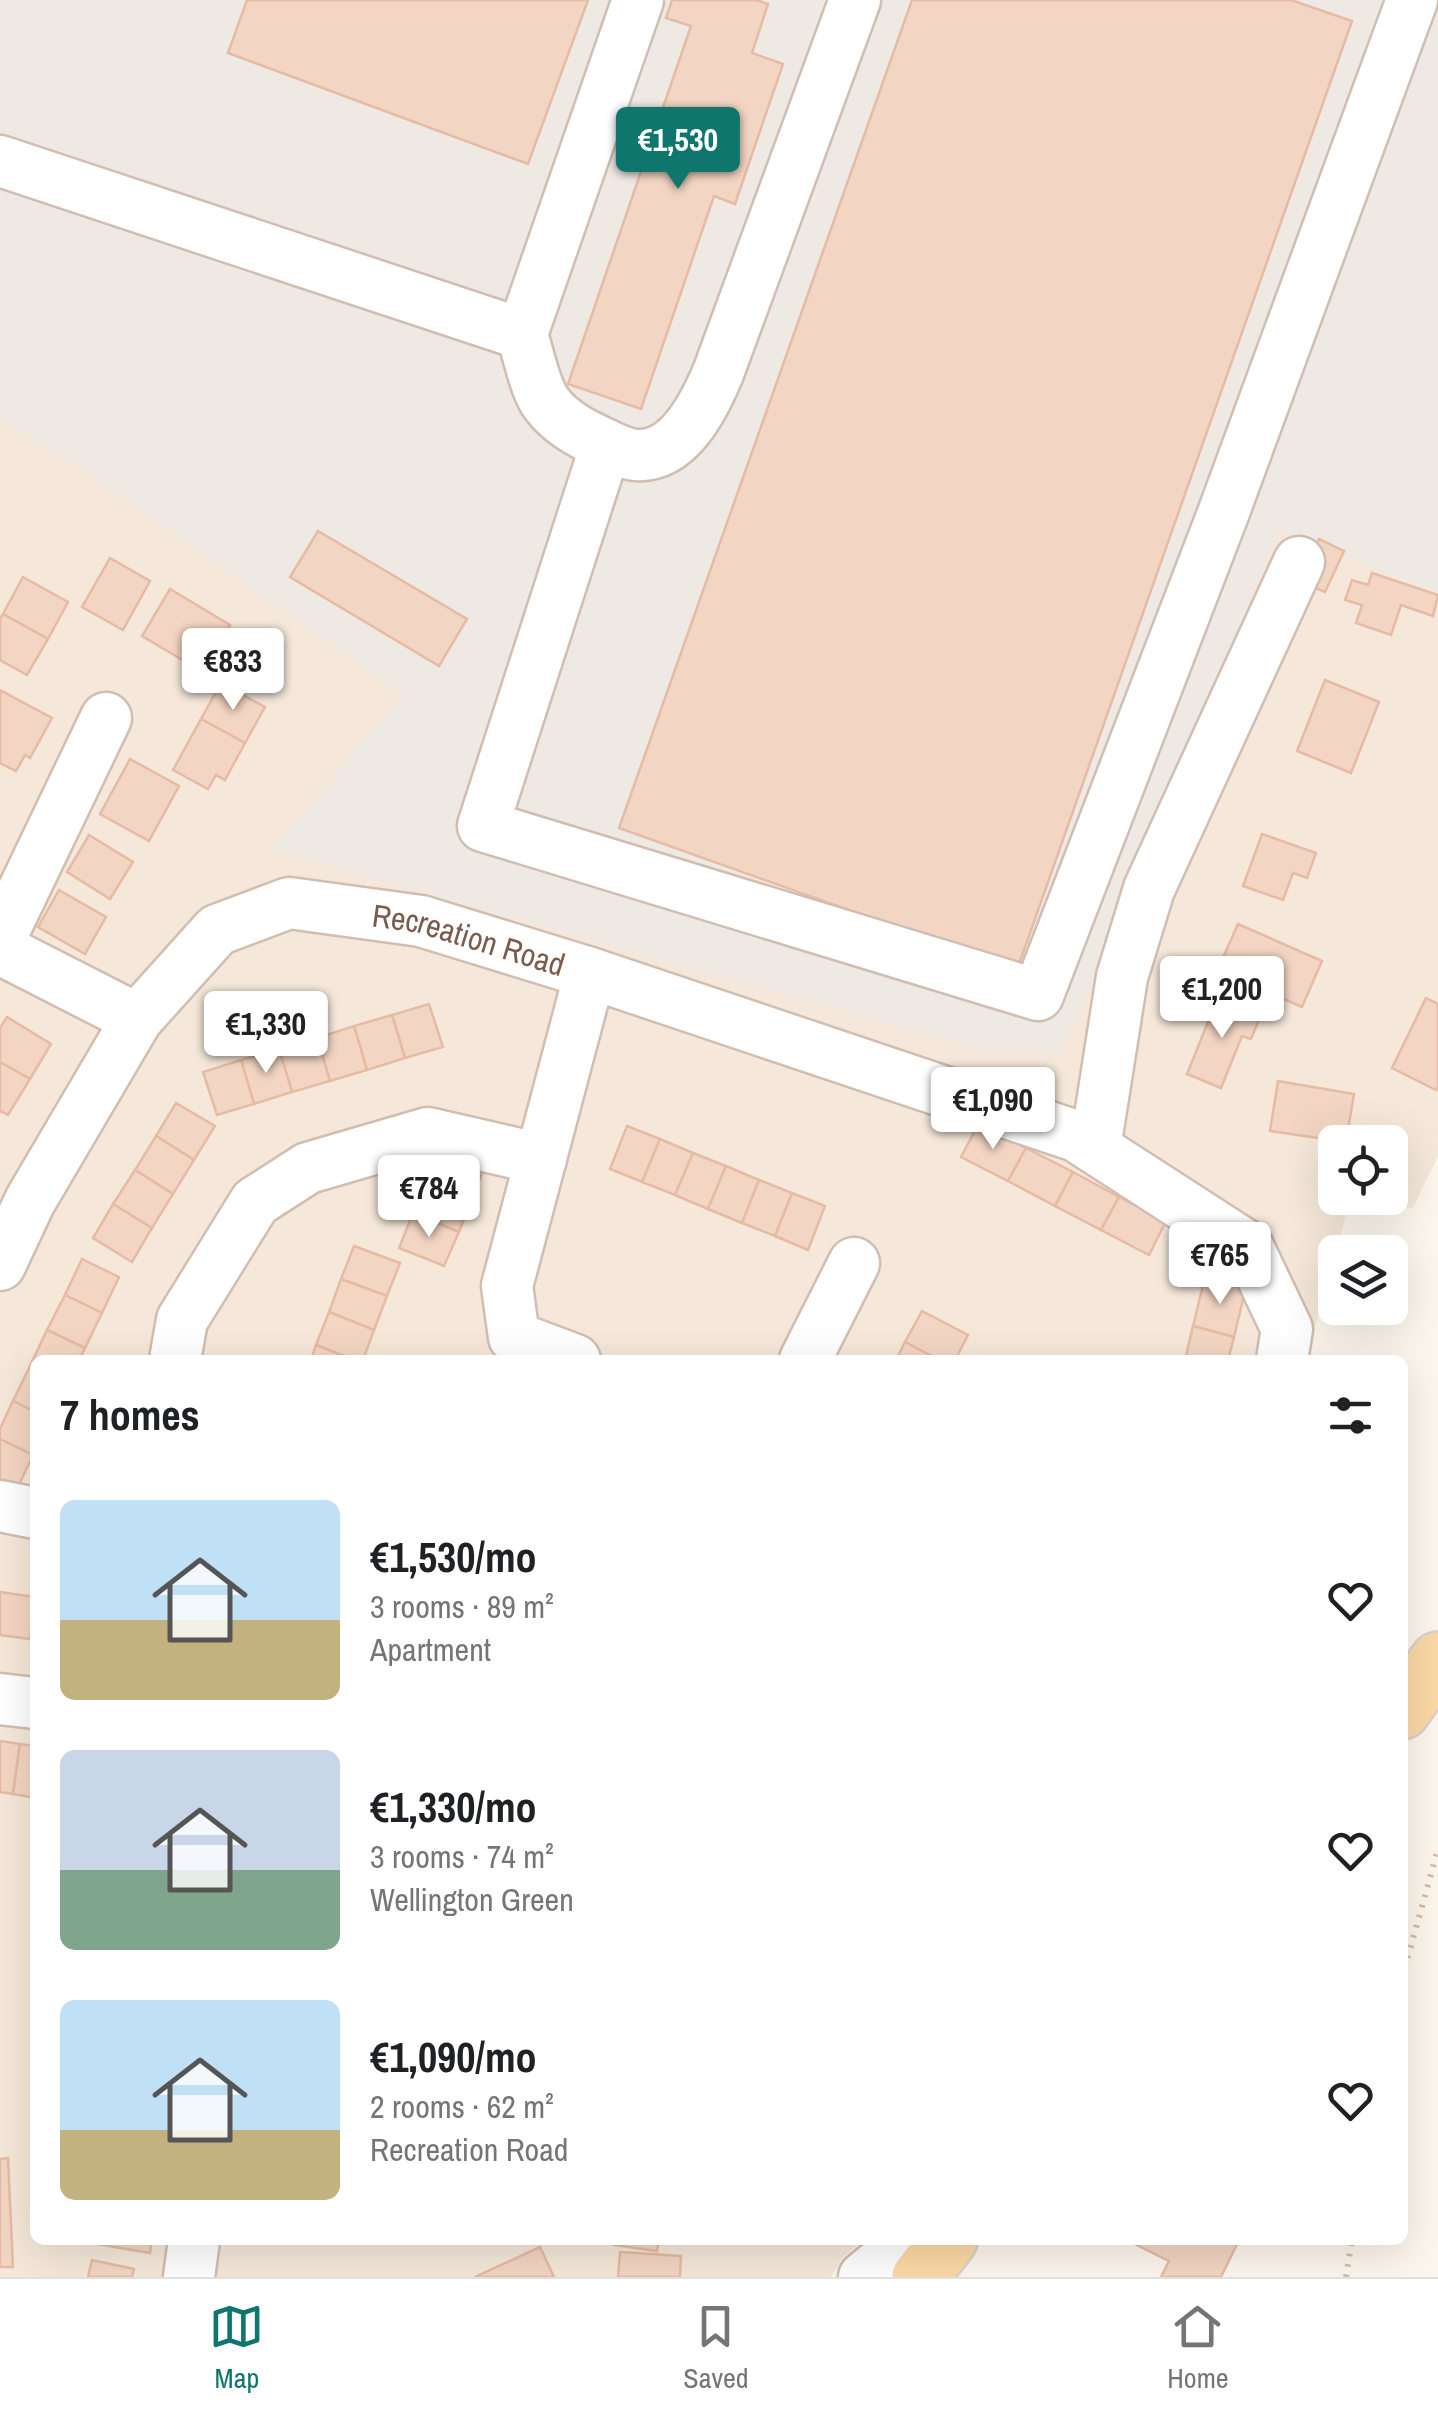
<!DOCTYPE html>
<html lang="en">
<head>
<meta charset="utf-8">
<style>
  :root { --surface:#fff; --page:#f2f2f2; --text:#202124; --muted:#757577; --line:#e0e0e0; --accent:#0f766e }
  body { margin:0; font-family:"Archivo Narrow",sans-serif; background:var(--page); color:var(--text); height:100vh; display:flex; flex-direction:column; font-size:38px; white-space:nowrap }
  * { box-sizing:border-box; margin:0 }
  p { font-size:32px; color:var(--muted) }
  .icon { flex:none; width:55px; height:55px; fill:none; stroke:currentColor; stroke-width:2; stroke-linecap:round; stroke-linejoin:round }
  .map { position:relative; flex:1; overflow:hidden }
  .drawer { position:absolute; left:30px; top:1355px; width:1378px; height:890px; display:flex; flex-direction:column; background:var(--surface); border-radius:15px; box-shadow:0 10px 40px #0002 }
  .drawer>* { flex:none }
  .controls { position:absolute; left:1318px; top:1125px; display:grid; gap:20px }
  .controls a { display:grid; place-items:center; width:90px; height:90px; border-radius:15px; background:var(--surface); box-shadow:0 10px 40px #0002; font-size:50px }
  .price { position:absolute; translate:-50% -85px; padding:0 22px; border-radius:10px; background:#fff; color:#222; font-size:32px; line-height:65px; filter:drop-shadow(0 2px 5px #0008) }
  .price::after { content:''; position:absolute; left:50%; top:60px; width:30px; height:22px; margin-left:-15px; background:inherit; clip-path:polygon(0 0,100% 0,50% 100%) }
  .price.current { background:var(--accent); color:#fff }
  ul { padding:0; list-style:none }
  li { display:flex; align-items:center; gap:30px; height:250px; padding:0 30px }
  li span { display:grid; place-items:center; flex:none; width:280px; height:200px; border-radius:15px; color:#555 }
  li>.icon { margin-inline-start:auto }
  span .icon { width:120px; height:120px; fill:#fffc; stroke-width:1 }
  li b { font-size:42px }
  h2 { display:flex; justify-content:space-between; align-items:center; height:120px; padding:0 30px; font-size:42px }
  .tab-bar { display:flex; justify-content:space-around; align-items:center; height:140px; border-top:2px solid var(--line); background:var(--surface); font-size:28px; color:var(--muted) }
  .tab-bar a { display:grid; justify-items:center; gap:5px }
  .tab-bar .current { color:var(--accent) }
  .map>svg:first-child { display:block }
</style>
</head>
<body>
<div class="map">
<svg width="1438" height="2277" viewBox="0 0 1438 2277">
  <rect width="100%" height="100%" fill="#fdf6ec"/>
  <path fill="#f5e8da" fill-rule="evenodd" d="M0,420L86,471L404,695L274,850L1115,934L1279,528L1438,593V1156L1413,1208L1350,1200L1306,1360H35V2240H863L843,2257L831,2277H0ZM1335,1142H1390V1198H1335Z"/>
  <path fill="#efe9e4" d="M0,0H1438V593L1279,529L1115,934L1060,1052L986,1051L273,850L403,695L86,471L0,420Z"/>
  <g fill="#f3d5c3" stroke="#e6bba3" stroke-width="2.5">
    <path d="M247,0H588L528,164L228,53Z"/>
    <path d="M672,0H756L768,4L752,53L783,64L735,204L714,196L641,409L568,384L691,26L666,18Z"/>
    <path d="M912,0H1291L1352,21L1017,970L619,828Z"/>
    <path d="M318,531L467,619L439,666L290,577Z"/>
    <path d="M1319,539L1344,551L1325,592L1299,581Z"/>
    <path d="M110,558L150,581L123,630L82,607Z"/>
    <path d="M1372,573L1438,595L1433,616L1401,605L1391,635L1356,623L1362,605L1345,600L1352,580L1368,585Z"/>
    <path d="M23,577L68,602L48,639L3,614Z"/>
    <path d="M170,589L230,625L203,672L142,636Z"/>
    <path d="M3,614L48,639L27,675L0,660V619Z"/>
    <path d="M1325,680L1379,702L1351,773L1297,751Z"/>
    <path d="M221,683L265,707L245,743L201,719Z"/>
    <path d="M0,690L52,718L30,758L25,755L16,771L0,763Z"/>
    <path d="M201,719L245,743L225,780L216,775L208,789L173,770Z"/>
    <path d="M130,759L179,786L149,841L100,814Z"/>
    <path d="M1262,834L1316,853L1307,878L1293,873L1283,900L1243,886Z"/>
    <path d="M89,835L133,862L110,899L67,872Z"/>
    <path d="M59,890L106,917L85,954L38,927Z"/>
    <path d="M1238,924L1322,961L1302,1007L1218,969Z"/>
    <path d="M1218,997L1261,1015L1251,1039L1242,1036L1221,1088L1187,1074Z"/>
    <path d="M1426,998L1438,1004V1086L1436,1090L1392,1068Z"/>
    <path d="M429,1004L443,1047L405,1058L392,1015Z"/>
    <path d="M392,1015L405,1058L367,1070L354,1026Z"/>
    <path d="M7,1017L51,1044L30,1079L0,1062V1028Z"/>
    <path d="M354,1026L367,1070L330,1081L317,1038Z"/>
    <path d="M317,1038L330,1081L292,1092L279,1049Z"/>
    <path d="M279,1049L292,1092L254,1104L241,1060Z"/>
    <path d="M241,1060L254,1104L217,1115L203,1072Z"/>
    <path d="M0,1062L30,1079L8,1115L1,1111L0,1113Z"/>
    <path d="M1278,1081L1354,1094L1346,1142L1270,1131Z"/>
    <path d="M176,1103L215,1126L194,1160L156,1136Z"/>
    <path d="M979,1123L1026,1148L1008,1181L961,1157Z"/>
    <path d="M627,1126L660,1139L642,1182L610,1169Z"/>
    <path d="M156,1136L194,1160L173,1194L135,1170Z"/>
    <path d="M660,1139L693,1153L675,1195L642,1182Z"/>
    <path d="M441,1144L487,1162L472,1197L427,1179Z"/>
    <path d="M1026,1148L1073,1172L1055,1206L1008,1181Z"/>
    <path d="M693,1153L726,1166L708,1209L675,1195Z"/>
    <path d="M726,1166L759,1180L742,1223L708,1209Z"/>
    <path d="M135,1170L173,1194L152,1228L113,1204Z"/>
    <path d="M1073,1172L1119,1197L1101,1230L1055,1206Z"/>
    <path d="M427,1179L472,1197L459,1232L413,1213Z"/>
    <path d="M759,1180L792,1193L775,1236L742,1223Z"/>
    <path d="M792,1193L825,1206L808,1250L775,1236Z"/>
    <path d="M1119,1197L1166,1221L1149,1255L1101,1230Z"/>
    <path d="M113,1204L152,1228L132,1262L93,1238Z"/>
    <path d="M413,1213L459,1232L444,1266L399,1248Z"/>
    <path d="M354,1246L400,1263L387,1296L341,1279Z"/>
    <path d="M82,1259L119,1277L102,1313L65,1295Z"/>
    <path d="M1205,1277L1246,1287L1234,1337L1193,1326Z"/>
    <path d="M341,1279L387,1296L374,1330L329,1312Z"/>
    <path d="M65,1295L102,1313L85,1348L47,1330Z"/>
    <path d="M922,1311L968,1335L955,1360H939L905,1342Z"/>
    <path d="M329,1312L374,1330L363,1360H354L316,1345Z"/>
    <path d="M1193,1326L1234,1337L1228,1360H1185Z"/>
    <path d="M47,1330L85,1348L79,1360H35V1369L30,1366Z"/>
    <path d="M905,1342L939,1360H896Z"/>
    <path d="M316,1345L354,1360H311Z"/>
    <path d="M30,1366L35,1369V1412L13,1401Z"/>
    <path d="M13,1401L35,1412L33,1455L0,1439V1429Z"/>
    <path d="M0,1439L33,1455L16,1491L0,1483Z"/>
    <path d="M0,1592L35,1597L30,1639L0,1635Z"/>
    <path d="M0,1741L20,1744L13,1794L0,1792Z"/>
    <path d="M20,1744L35,1746V1798L13,1794Z"/>
    <path d="M8,2158L13,2267H0V2159Z"/>
    <path d="M92,2240H152L150,2253L91,2243Z"/>
    <path d="M615,2240H659L657,2251L614,2245Z"/>
    <path d="M1134,2240H1239L1221,2277H1161L1169,2261L1133,2243Z"/>
    <path d="M540,2247L554,2277H475Z"/>
    <path d="M620,2252L681,2256L680,2277H618Z"/>
    <path d="M92,2260L134,2269L132,2277H88Z"/>
  </g>
  <g fill="none" stroke-linecap="round" stroke-linejoin="round">
    <g stroke="#d1beb0" stroke-width="55">
      <g id="minor">
        <path d="M0,161L522,334L638,0"/>
        <path d="M522,334C528,353 534,383 544,400C555,417 575,430 592,438C605,444 622,454 636,455C679,458 704,406 718,373L855,0"/>
        <path d="M606,445L483,826L1038,995L1223,514L1412,0"/>
        <path d="M0,939L106,718"/>
        <path d="M0,949L137,1019"/>
        <path d="M1095,1148L1122,977L1149,889L1299,562"/>
        <path id="s1" d="M0,1265L30,1201L137,1019L217,930L289,903L421,921L590,973L1076,1136L1248,1247L1287,1329L1282,1360"/>
        <path d="M175,1360L182,1320L255,1202L308,1168L428,1133L541,1159"/>
        <path d="M575,1360L514,1337L507,1286L590,973"/>
        <path d="M805,1360L854,1263"/>
        <path d="M0,1506L35,1513"/>
        <path d="M0,1699L35,1703"/>
        <path d="M189,2277L194,2240"/>
        <path d="M864,2277L909,2240"/>
      </g>
    </g>
    <g stroke="#dad1cd" stroke-width="60">
      <g id="major">
        <path d="M1402,1711L1438,1660"/>
        <path d="M920,2277L949,2240"/>
      </g>
    </g>
    <g stroke="#d9b8a5" stroke-width="6" stroke-dasharray="2.5 8" stroke-linecap="butt">
      <path d="M1402,1978L1438,1849"/>
      <path d="M1346,2277L1352,2240"/>
    </g>
    <use href="#minor" stroke="#fff" stroke-width="50"/>
    <use href="#major" stroke="#fbd9a5" stroke-width="55"/>
  </g>
  <g text-anchor="middle" dominant-baseline="central" stroke-width="8" stroke-linejoin="round" paint-order="stroke">
    <g font-size="32" fill="#7a5c4d" stroke="#fffaf3">
      <text stroke="none"><textPath href="#s1" startOffset="662">Recreation Road</textPath></text>
    </g>
  </g>
</svg>
<div class="controls">
<a><svg class="icon" aria-label="locate" viewBox="0 0 24 24"><circle cx="12" cy="12" r="6"/><path d="M12 2v4M12 18v4M2 12h4M18 12h4"/></svg></a>
<a><svg class="icon" aria-label="layers" viewBox="0 0 24 24"><path d="M12 4l9 5-9 5-9-5zM3 14l9 5 9-5"/></svg></a>
</div>
<b class="price current" style="left:678px;top:192px">€1,530</b>
<b class="price" style="left:233px;top:713px">€833</b>
<b class="price" style="left:1222px;top:1041px">€1,200</b>
<b class="price" style="left:266px;top:1076px">€1,330</b>
<b class="price" style="left:993px;top:1152px">€1,090</b>
<b class="price" style="left:429px;top:1240px">€784</b>
<b class="price" style="left:1220px;top:1307px">€765</b>
<section class="drawer">
<h2>7 homes<svg class="icon" aria-label="filters" viewBox="0 0 24 24"><path d="M4 7h16M4 17h16"/><circle cx="9" cy="7" r="2"/><circle cx="15" cy="17" r="2"/></svg></h2>
<ul>
<li><span style="background:linear-gradient(#bfe0f5 60%,#c2b280 0)"><svg class="icon" aria-label="home" viewBox="0 0 24 24"><path d="M3 11l9-7 9 7M6 9v11h12V9"/></svg></span><div><b>€1,530/mo</b><p>3 rooms · 89 m²</p><p>Apartment</p></div><svg class="icon" aria-label="heart" viewBox="0 0 24 24"><path d="M12 20l-8-8c-3-5 5-10 8-4 3-6 11-1 8 4z"/></svg></li>
<li><span style="background:linear-gradient(#c9d6e8 60%,#7fa58c 0)"><svg class="icon" aria-label="home" viewBox="0 0 24 24"><path d="M3 11l9-7 9 7M6 9v11h12V9"/></svg></span><div><b>€1,330/mo</b><p>3 rooms · 74 m²</p><p>Wellington Green</p></div><svg class="icon" aria-label="heart" viewBox="0 0 24 24"><path d="M12 20l-8-8c-3-5 5-10 8-4 3-6 11-1 8 4z"/></svg></li>
<li><span style="background:linear-gradient(#bfe0f5 65%,#c2b280 0)"><svg class="icon" aria-label="home" viewBox="0 0 24 24"><path d="M3 11l9-7 9 7M6 9v11h12V9"/></svg></span><div><b>€1,090/mo</b><p>2 rooms · 62 m²</p><p>Recreation Road</p></div><svg class="icon" aria-label="heart" viewBox="0 0 24 24"><path d="M12 20l-8-8c-3-5 5-10 8-4 3-6 11-1 8 4z"/></svg></li>
</ul>
</section>
</div>
<nav class="tab-bar">
<a class="current"><svg class="icon" aria-label="map" viewBox="0 0 24 24"><path d="M3 6l6-2 6 2 6-2v14l-6 2-6-2-6 2zM9 4v14M15 6v14"/></svg>Map</a>
<a><svg class="icon" aria-label="saved" viewBox="0 0 24 24"><path d="M7 4h10v16l-5-4-5 4z"/></svg>Saved</a>
<a><svg class="icon" aria-label="home" viewBox="0 0 24 24"><path d="M3 11l9-7 9 7M6 9v11h12V9"/></svg>Home</a>
</nav>
</body>
</html>
